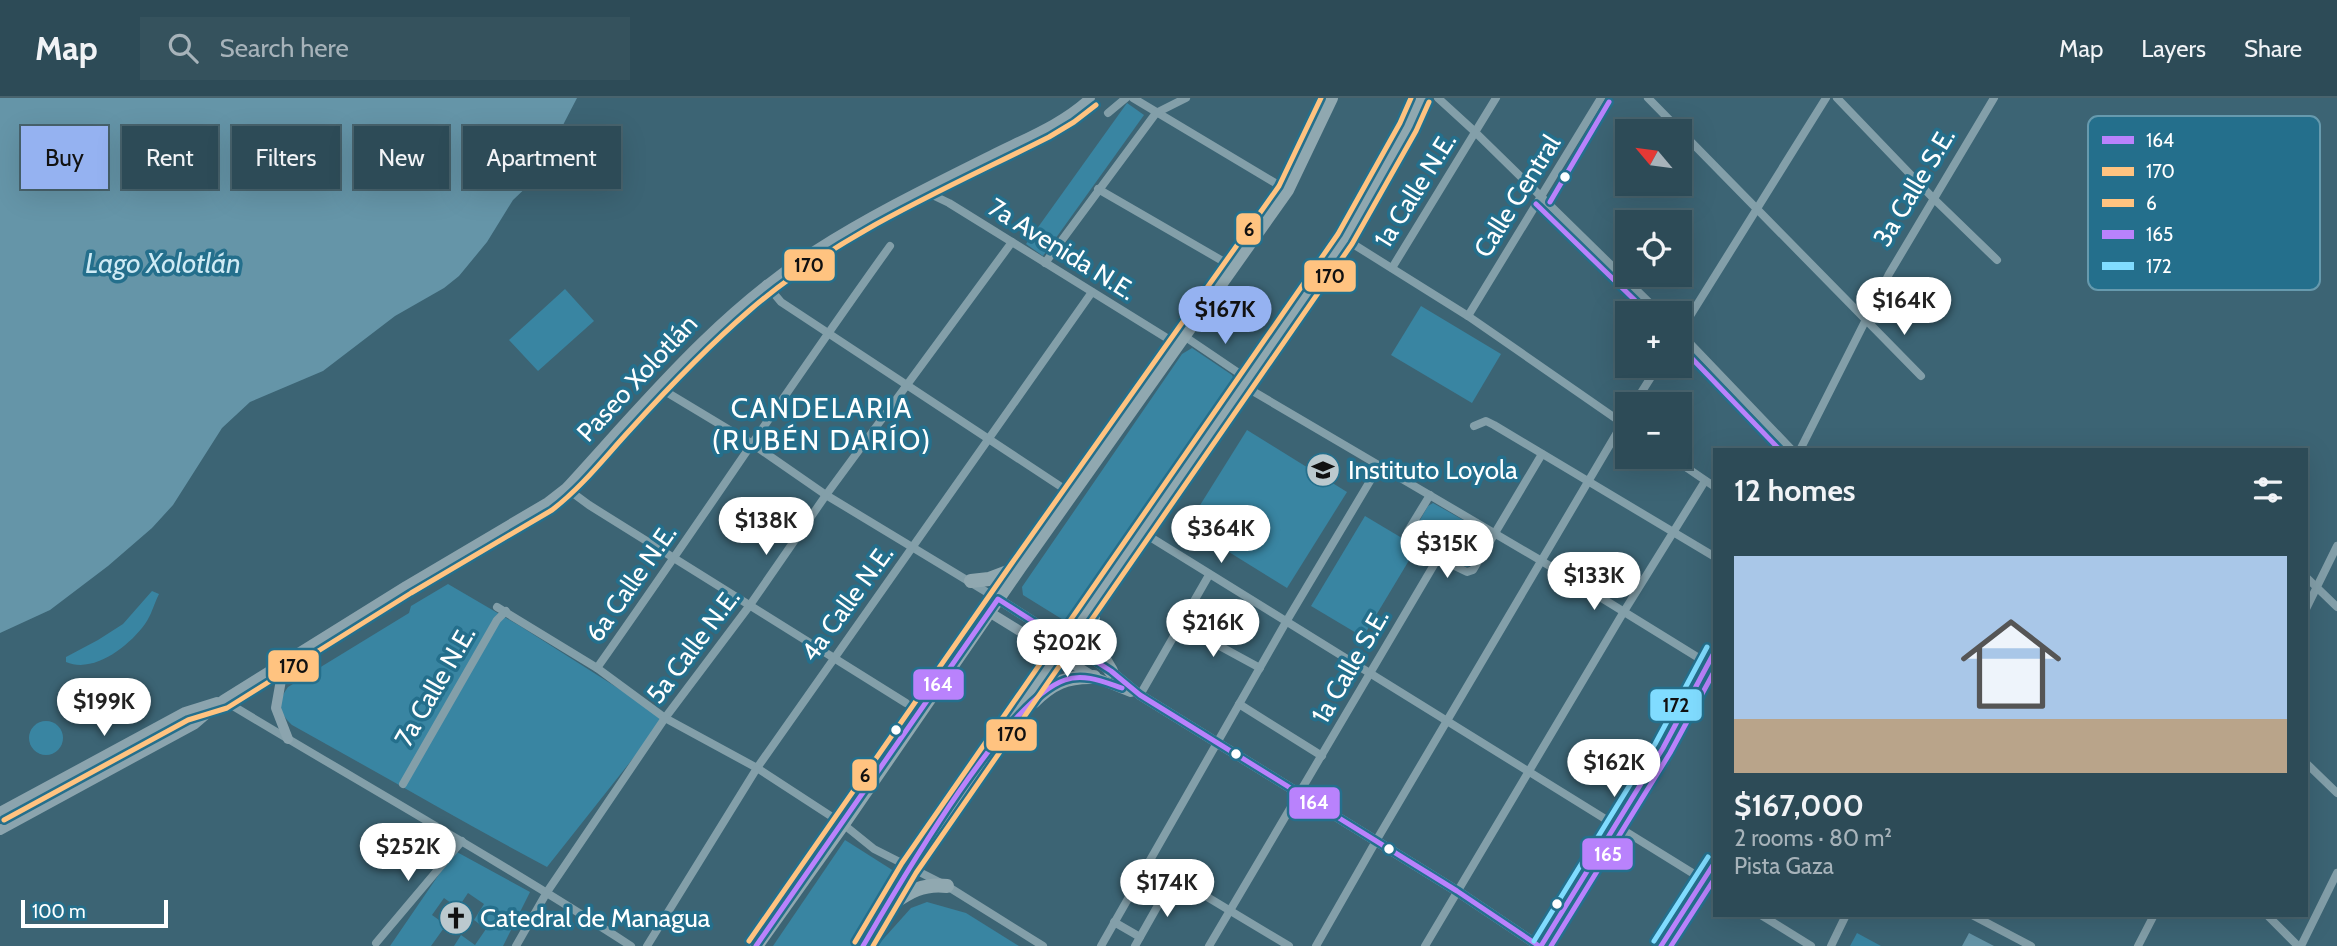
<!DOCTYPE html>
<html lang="en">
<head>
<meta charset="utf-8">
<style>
  :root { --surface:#2d4b57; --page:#35525d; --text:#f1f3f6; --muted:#a7b3ba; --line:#48636d; --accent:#95b2f1 }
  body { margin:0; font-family:Cabin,sans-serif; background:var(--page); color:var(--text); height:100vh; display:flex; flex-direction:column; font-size:26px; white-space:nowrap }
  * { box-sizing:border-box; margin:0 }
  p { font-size:23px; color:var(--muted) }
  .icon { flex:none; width:38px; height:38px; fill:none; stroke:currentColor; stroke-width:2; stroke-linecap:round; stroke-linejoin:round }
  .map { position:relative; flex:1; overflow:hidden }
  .side { position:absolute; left:1713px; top:350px; width:595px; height:469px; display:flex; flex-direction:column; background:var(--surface); border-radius:0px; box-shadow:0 7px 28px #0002,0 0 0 2px var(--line) }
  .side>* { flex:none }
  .top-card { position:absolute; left:21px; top:28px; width:665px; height:63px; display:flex; gap:14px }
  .needle { width:46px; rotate:299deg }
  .tools { position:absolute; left:1615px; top:21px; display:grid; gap:14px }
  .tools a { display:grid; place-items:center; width:77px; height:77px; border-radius:0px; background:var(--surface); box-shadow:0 7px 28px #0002,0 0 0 2px var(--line); font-size:35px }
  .scale { position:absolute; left:21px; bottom:18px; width:147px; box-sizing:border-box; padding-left:7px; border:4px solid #fff; border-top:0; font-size:19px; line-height:24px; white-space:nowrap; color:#fff; -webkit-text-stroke:5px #246f8c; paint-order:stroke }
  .price { position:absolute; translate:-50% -60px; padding:0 16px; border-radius:24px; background:#fff; color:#222; font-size:23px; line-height:46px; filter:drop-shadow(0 2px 4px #0008) }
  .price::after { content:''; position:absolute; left:50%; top:42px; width:21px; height:16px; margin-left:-10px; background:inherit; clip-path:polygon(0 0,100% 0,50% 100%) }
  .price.active { background:var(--accent); color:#111 }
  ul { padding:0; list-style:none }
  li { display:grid; align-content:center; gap:14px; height:371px; padding:0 21px }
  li+li { border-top:2px solid var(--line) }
  li span { display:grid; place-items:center; height:217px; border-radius:0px; color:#555 }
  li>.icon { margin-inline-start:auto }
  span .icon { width:126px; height:126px; fill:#fffc; stroke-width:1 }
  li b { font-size:30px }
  h2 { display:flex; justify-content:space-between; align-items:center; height:84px; padding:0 21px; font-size:30px }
  .pill { padding:0 24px; border-radius:0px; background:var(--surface); box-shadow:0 7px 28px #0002,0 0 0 2px var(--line); font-size:24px; line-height:63px }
  .pill.active { background:var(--accent); color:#111 }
  header { display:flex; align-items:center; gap:42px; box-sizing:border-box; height:98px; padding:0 35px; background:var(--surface); border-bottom:2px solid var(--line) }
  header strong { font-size:33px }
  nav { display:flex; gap:38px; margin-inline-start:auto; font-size:24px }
  .search { width:490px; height:63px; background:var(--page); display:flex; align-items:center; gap:18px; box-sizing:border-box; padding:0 24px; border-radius:0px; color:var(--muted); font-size:26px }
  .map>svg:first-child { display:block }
</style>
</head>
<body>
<header>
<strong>Map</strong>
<div class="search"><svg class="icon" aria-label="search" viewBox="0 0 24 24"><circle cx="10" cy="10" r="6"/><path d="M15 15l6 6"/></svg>Search here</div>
<nav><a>Map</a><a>Layers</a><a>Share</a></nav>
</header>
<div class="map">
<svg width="2337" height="848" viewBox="0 0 2337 848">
  <rect width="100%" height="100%" fill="#3c6474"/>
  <g fill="#3985a2">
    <path d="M1127,5L1144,17L1043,158L1026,146Z"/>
    <path d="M565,191L594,223L538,273L509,242Z"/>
    <path d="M1421,208L1501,256L1472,305L1391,257Z"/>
    <path d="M1192,250L1232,277L1234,282L1231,292L1178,367L1177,378L1076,520L1065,523L1023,497L1022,489L1182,256Z"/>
    <path d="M1247,332L1347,394L1287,490L1187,428Z"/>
    <path d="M1433,405L1481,432C1491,444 1478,458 1470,468L1466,469L1412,436L1428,408Z"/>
    <path d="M1365,418L1417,449L1363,539L1311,508Z"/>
    <path d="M448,486L520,528L665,620L547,769C461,723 377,674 292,627C279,615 277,604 288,589L409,515L411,508Z"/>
    <path d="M152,493L159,496C154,506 151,518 145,526C129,548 94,576 66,564V559L98,542L123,526Z"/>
    <circle cx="46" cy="640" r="17"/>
    <path d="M845,742L897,775L854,848H773Z"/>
    <path d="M455,753L530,794L503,848H454L461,837L475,847L486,831L474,822L484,806L468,795L458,810L444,800L432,817L446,827L431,848H390Z"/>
    <path d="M927,804L966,815L1019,848H877L911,810Z"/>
    <path d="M1857,835L1881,848H1850Z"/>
  </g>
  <g fill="#6595a8">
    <path d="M0,0H577L535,81L513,102L487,144L459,178L444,190L395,218L323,273L250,304L222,330L173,407L152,430L108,468L50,512L0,535Z"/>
    <path d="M1969,835L1994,848H1962Z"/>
  </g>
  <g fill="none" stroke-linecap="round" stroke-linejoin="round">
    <g stroke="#839fa9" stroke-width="8">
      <path d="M1133,0L1287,92"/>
      <path d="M1438,0L1473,32L1660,215"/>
      <path d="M1648,0L1921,278"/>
      <path d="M1837,0L1933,100L1997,162"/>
      <path d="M1108,15L1126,0"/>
      <path d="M1098,91L1233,169"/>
      <path d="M922,92L949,105L1178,247"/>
      <path d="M1345,141L1468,218L1628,329"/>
      <path d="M1045,165L1156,15L1186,0"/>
      <path d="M1392,170L1496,0"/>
      <path d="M766,186L781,204L1072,396"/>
      <path d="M1468,218L1601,0"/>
      <path d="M1680,234L1826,0"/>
      <path d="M1680,235L1792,352"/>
      <path d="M1184,238L1249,282"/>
      <path d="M1244,288L1540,462L1715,570"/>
      <path d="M658,289L751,345L826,397L998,501"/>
      <path d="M1634,306L1658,268"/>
      <path d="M1474,328L1486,323L1494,327L1715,459"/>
      <path d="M1800,352L1889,176L1994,0"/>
      <path d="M1671,359L1715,389"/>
      <path d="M566,390L589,407L906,605"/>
      <path d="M1430,397L1408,433V438L1438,460L1467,474L1473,472L1542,356"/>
      <path d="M1142,434L1715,789"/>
      <path d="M2306,479L2337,509"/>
      <path d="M497,509L597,570L665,620L757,670L843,726L874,751L947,788L1043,848"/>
      <path d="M2306,511L2337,448"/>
      <path d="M1181,527L1260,570"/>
      <path d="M597,570C696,430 790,287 890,148"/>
      <path d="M1140,597L1209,477"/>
      <path d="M223,602C359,684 498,762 631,848"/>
      <path d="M1239,606L1322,658"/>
      <path d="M2306,665L2337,695"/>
      <path d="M403,686L497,522L506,513"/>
      <path d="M1149,764L1289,848"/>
      <path d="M1761,817L1811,848"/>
      <path d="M1972,817L2031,848"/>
      <path d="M2267,817L2298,848"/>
      <path d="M1114,824L1140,839"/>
      <path d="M376,845L462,743"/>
      <path d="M516,848L547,794L665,620L750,507L826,397L1012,144"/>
      <path d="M647,848L757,670L1092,194"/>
      <path d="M1101,848L1286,524L1379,368"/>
      <path d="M1135,848L1174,779"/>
      <path d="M1209,848L1438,460"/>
      <path d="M1316,848L1376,743L1628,316"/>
      <path d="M1425,848L1623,515L1705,383"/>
      <path d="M1831,848L1846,817"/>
      <path d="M2138,848L2154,817"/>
      <path d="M2301,848L2337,775"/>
    </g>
    <g stroke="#8ba4ae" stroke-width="10">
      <path d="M998,501L1111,573L1140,597L1457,793L1539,848"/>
      <path d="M989,514L1094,579L1131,594"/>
      <path d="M284,565L276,610L288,641"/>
      <path d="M0,714L185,614L217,604"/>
      <path d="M0,732L195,626L223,602L406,488L548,404L566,390C644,305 717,215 816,152C872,116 934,86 994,56C1026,40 1064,25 1090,0"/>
      <path d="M1541,848L1663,650L1715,553"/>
      <path d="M1661,848L1715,764"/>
    </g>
    <g stroke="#90a8b0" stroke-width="14">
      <path d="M971,483L989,481L1018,470"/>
      <path d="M1095,506C1088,532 1097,551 1111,573"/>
      <path d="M1033,604C1052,585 1067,578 1094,579"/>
      <path d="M890,807C909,794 923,785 947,788"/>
      <path d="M756,848L843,726L1019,470L1287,92L1331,0"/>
      <path d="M863,848L909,770L1345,141L1408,29L1421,0"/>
    </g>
    <g stroke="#246f8c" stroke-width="10">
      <g id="bus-1">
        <path d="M756,848L998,501L1111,573L1140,597L1457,793L1539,848"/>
        <path d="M863,848C897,790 1005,602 1065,582C1084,575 1104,584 1122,590"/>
        <path d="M1541,848L1663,650L1715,553"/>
        <path d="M1661,848L1715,764"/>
      </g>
    </g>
    <g stroke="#246f8c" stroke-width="10">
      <g id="bus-2">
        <path d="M4,722L188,622L227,610L411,495L552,412C582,389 605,359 630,332C668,290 707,249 750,212C838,136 946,91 1049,39L1074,24L1096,7"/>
        <path d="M873,848L916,775L1352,146L1416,33L1429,4"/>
      </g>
    </g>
    <g stroke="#246f8c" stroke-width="10">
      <g id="bus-3">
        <path d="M749,843L1012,465L1279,88L1321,0"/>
        <path d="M855,844L902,765L1338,136L1400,25L1411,0"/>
      </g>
    </g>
    <g stroke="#246f8c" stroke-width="10">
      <g id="bus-4">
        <path d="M1550,104L1609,4"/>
        <path d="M1536,106L1648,215"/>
        <path d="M1680,248L1780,352"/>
        <path d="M1551,848L1670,655L1715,572"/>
        <path d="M1671,848L1715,780"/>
      </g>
    </g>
    <g stroke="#246f8c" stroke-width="10">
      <g id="bus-5">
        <path d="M1534,843L1655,646L1707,549"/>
        <path d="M1654,843L1708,759"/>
      </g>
    </g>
    <use href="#bus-1" stroke="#b982fc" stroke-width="5"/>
    <use href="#bus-2" stroke="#ffc380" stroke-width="5"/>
    <use href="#bus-3" stroke="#ffc380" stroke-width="5"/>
    <use href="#bus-4" stroke="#b982fc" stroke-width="5"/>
    <use href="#bus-5" stroke="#80dcff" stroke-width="5"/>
  </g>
  <defs>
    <g id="school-disc" transform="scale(1.75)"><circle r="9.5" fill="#bbc9ce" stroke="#246f8c"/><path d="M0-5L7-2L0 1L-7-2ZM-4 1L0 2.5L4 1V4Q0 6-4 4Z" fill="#111"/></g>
    <g id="church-disc" transform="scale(1.75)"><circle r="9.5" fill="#bbc9ce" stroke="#246f8c"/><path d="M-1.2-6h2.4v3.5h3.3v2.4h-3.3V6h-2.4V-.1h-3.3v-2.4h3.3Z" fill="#111"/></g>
  </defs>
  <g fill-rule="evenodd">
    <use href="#school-disc" x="1323" y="372"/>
    <use href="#church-disc" x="456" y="820"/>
  </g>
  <g fill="#fff" stroke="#246f8c" stroke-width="2.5">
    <circle cx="1565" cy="79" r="6"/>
    <circle cx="896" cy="632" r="6"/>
    <circle cx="1236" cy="656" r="6"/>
    <circle cx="1389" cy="751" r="6"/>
    <circle cx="1557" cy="806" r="6"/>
  </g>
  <g text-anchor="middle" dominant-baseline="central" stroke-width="7" stroke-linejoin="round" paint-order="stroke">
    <g font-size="26" fill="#fff" stroke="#246f8c">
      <text transform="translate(1914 89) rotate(-59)">3a Calle S.E.</text>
      <text transform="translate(1415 92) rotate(-58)">1a Calle N.E.</text>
      <text transform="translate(1517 98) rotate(-58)">Calle Central</text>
      <text transform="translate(1062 151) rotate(32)">7a Avenida N.E.</text>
      <text transform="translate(637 280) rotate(-47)">Paseo Xolotlán</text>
      <text transform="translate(631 485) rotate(-55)">6a Calle N.E.</text>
      <text transform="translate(847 505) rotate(-54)">4a Calle N.E.</text>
      <text transform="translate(693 548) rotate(-53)">5a Calle N.E.</text>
      <text transform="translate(1350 568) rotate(-60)">1a Calle S.E.</text>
      <text transform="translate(435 588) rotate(-60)">7a Calle N.E.</text>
    </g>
    <g font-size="26" fill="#fff" stroke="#246f8c" text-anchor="start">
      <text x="1348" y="372">Instituto Loyola</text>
      <text x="480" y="820">Catedral de Managua</text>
    </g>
    <g font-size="28" font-style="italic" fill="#cfebf5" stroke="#246f8c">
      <text x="163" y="165">Lago Xolotlán</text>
    </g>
    <g font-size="28" letter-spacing="2" fill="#fff" stroke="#246f8c">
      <text x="822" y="310">CANDELARIA<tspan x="822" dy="32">(RUBÉN DARÍO)</tspan></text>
    </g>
  </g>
  <rect x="2088" y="18" width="232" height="174" rx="10" fill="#246f8c" stroke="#669aae" stroke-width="2"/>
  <rect x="2102" y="38" width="32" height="8" fill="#b982fc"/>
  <rect x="2102" y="69" width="32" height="9" fill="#ffc380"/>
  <rect x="2102" y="101" width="32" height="8" fill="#ffc380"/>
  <rect x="2102" y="132" width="32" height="9" fill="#b982fc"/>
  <rect x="2102" y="164" width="32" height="8" fill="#80dcff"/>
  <g font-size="19" fill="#fff">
    <text x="2146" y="49">164</text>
    <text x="2146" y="80">170</text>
    <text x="2146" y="112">6</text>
    <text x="2146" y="143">165</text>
    <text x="2146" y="175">172</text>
  </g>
  <g stroke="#246f8c" stroke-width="2.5">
    <rect x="1235" y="114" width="27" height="34" rx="7" fill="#ffc380"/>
    <rect x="783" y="150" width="53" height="34" rx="7" fill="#ffc380"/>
    <rect x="1303" y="161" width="54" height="34" rx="7" fill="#ffc380"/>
    <rect x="267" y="551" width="53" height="34" rx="7" fill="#ffc380"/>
    <rect x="912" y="570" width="53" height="33" rx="7" fill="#b982fc"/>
    <rect x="1649" y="590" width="54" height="34" rx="7" fill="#80dcff"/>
    <rect x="985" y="620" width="53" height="34" rx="7" fill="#ffc380"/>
    <rect x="851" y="660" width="27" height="34" rx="7" fill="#ffc380"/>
    <rect x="1288" y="688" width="53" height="34" rx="7" fill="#b982fc"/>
    <rect x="1581" y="739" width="53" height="34" rx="7" fill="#b982fc"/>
  </g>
  <g font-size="19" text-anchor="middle" font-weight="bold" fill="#fff">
    <text x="938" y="593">164</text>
    <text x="1314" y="711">164</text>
    <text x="1608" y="763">165</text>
  </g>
  <g font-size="19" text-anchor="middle" font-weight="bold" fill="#111">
    <text x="1249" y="138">6</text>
    <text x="809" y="174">170</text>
    <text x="1330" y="185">170</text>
    <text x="294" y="575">170</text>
    <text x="1676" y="614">172</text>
    <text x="1012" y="643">170</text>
    <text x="865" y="684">6</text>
  </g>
</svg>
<div class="tools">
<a><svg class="needle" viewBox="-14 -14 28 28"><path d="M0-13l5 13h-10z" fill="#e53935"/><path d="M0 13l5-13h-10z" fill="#a7b3ba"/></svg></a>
<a><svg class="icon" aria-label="locate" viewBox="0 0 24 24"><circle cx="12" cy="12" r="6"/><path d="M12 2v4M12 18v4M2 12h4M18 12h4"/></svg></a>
<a>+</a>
<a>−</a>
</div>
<div class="scale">100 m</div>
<b class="price" style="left:1904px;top:239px">$164K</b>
<b class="price active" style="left:1225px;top:248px">$167K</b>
<b class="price" style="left:766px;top:459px">$138K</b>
<b class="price" style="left:1221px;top:467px">$364K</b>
<b class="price" style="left:1447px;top:482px">$315K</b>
<b class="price" style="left:1594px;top:514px">$133K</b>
<b class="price" style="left:1213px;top:561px">$216K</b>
<b class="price" style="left:1067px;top:581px">$202K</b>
<b class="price" style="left:104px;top:640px">$199K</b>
<b class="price" style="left:1614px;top:701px">$162K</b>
<b class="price" style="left:408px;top:785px">$252K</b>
<b class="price" style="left:1167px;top:821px">$174K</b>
<div class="top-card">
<a class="pill active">Buy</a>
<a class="pill">Rent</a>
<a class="pill">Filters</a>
<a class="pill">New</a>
<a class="pill">Apartment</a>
</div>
<section class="side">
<h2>12 homes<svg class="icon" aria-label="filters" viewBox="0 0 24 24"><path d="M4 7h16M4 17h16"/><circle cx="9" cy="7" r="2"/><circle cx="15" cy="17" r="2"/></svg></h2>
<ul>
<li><span style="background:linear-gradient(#a9c7e8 75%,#b9a48a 0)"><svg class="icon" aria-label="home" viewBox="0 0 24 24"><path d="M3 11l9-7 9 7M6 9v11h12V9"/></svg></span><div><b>$167,000</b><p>2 rooms · 80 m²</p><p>Pista Gaza</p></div></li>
</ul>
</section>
</div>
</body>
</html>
